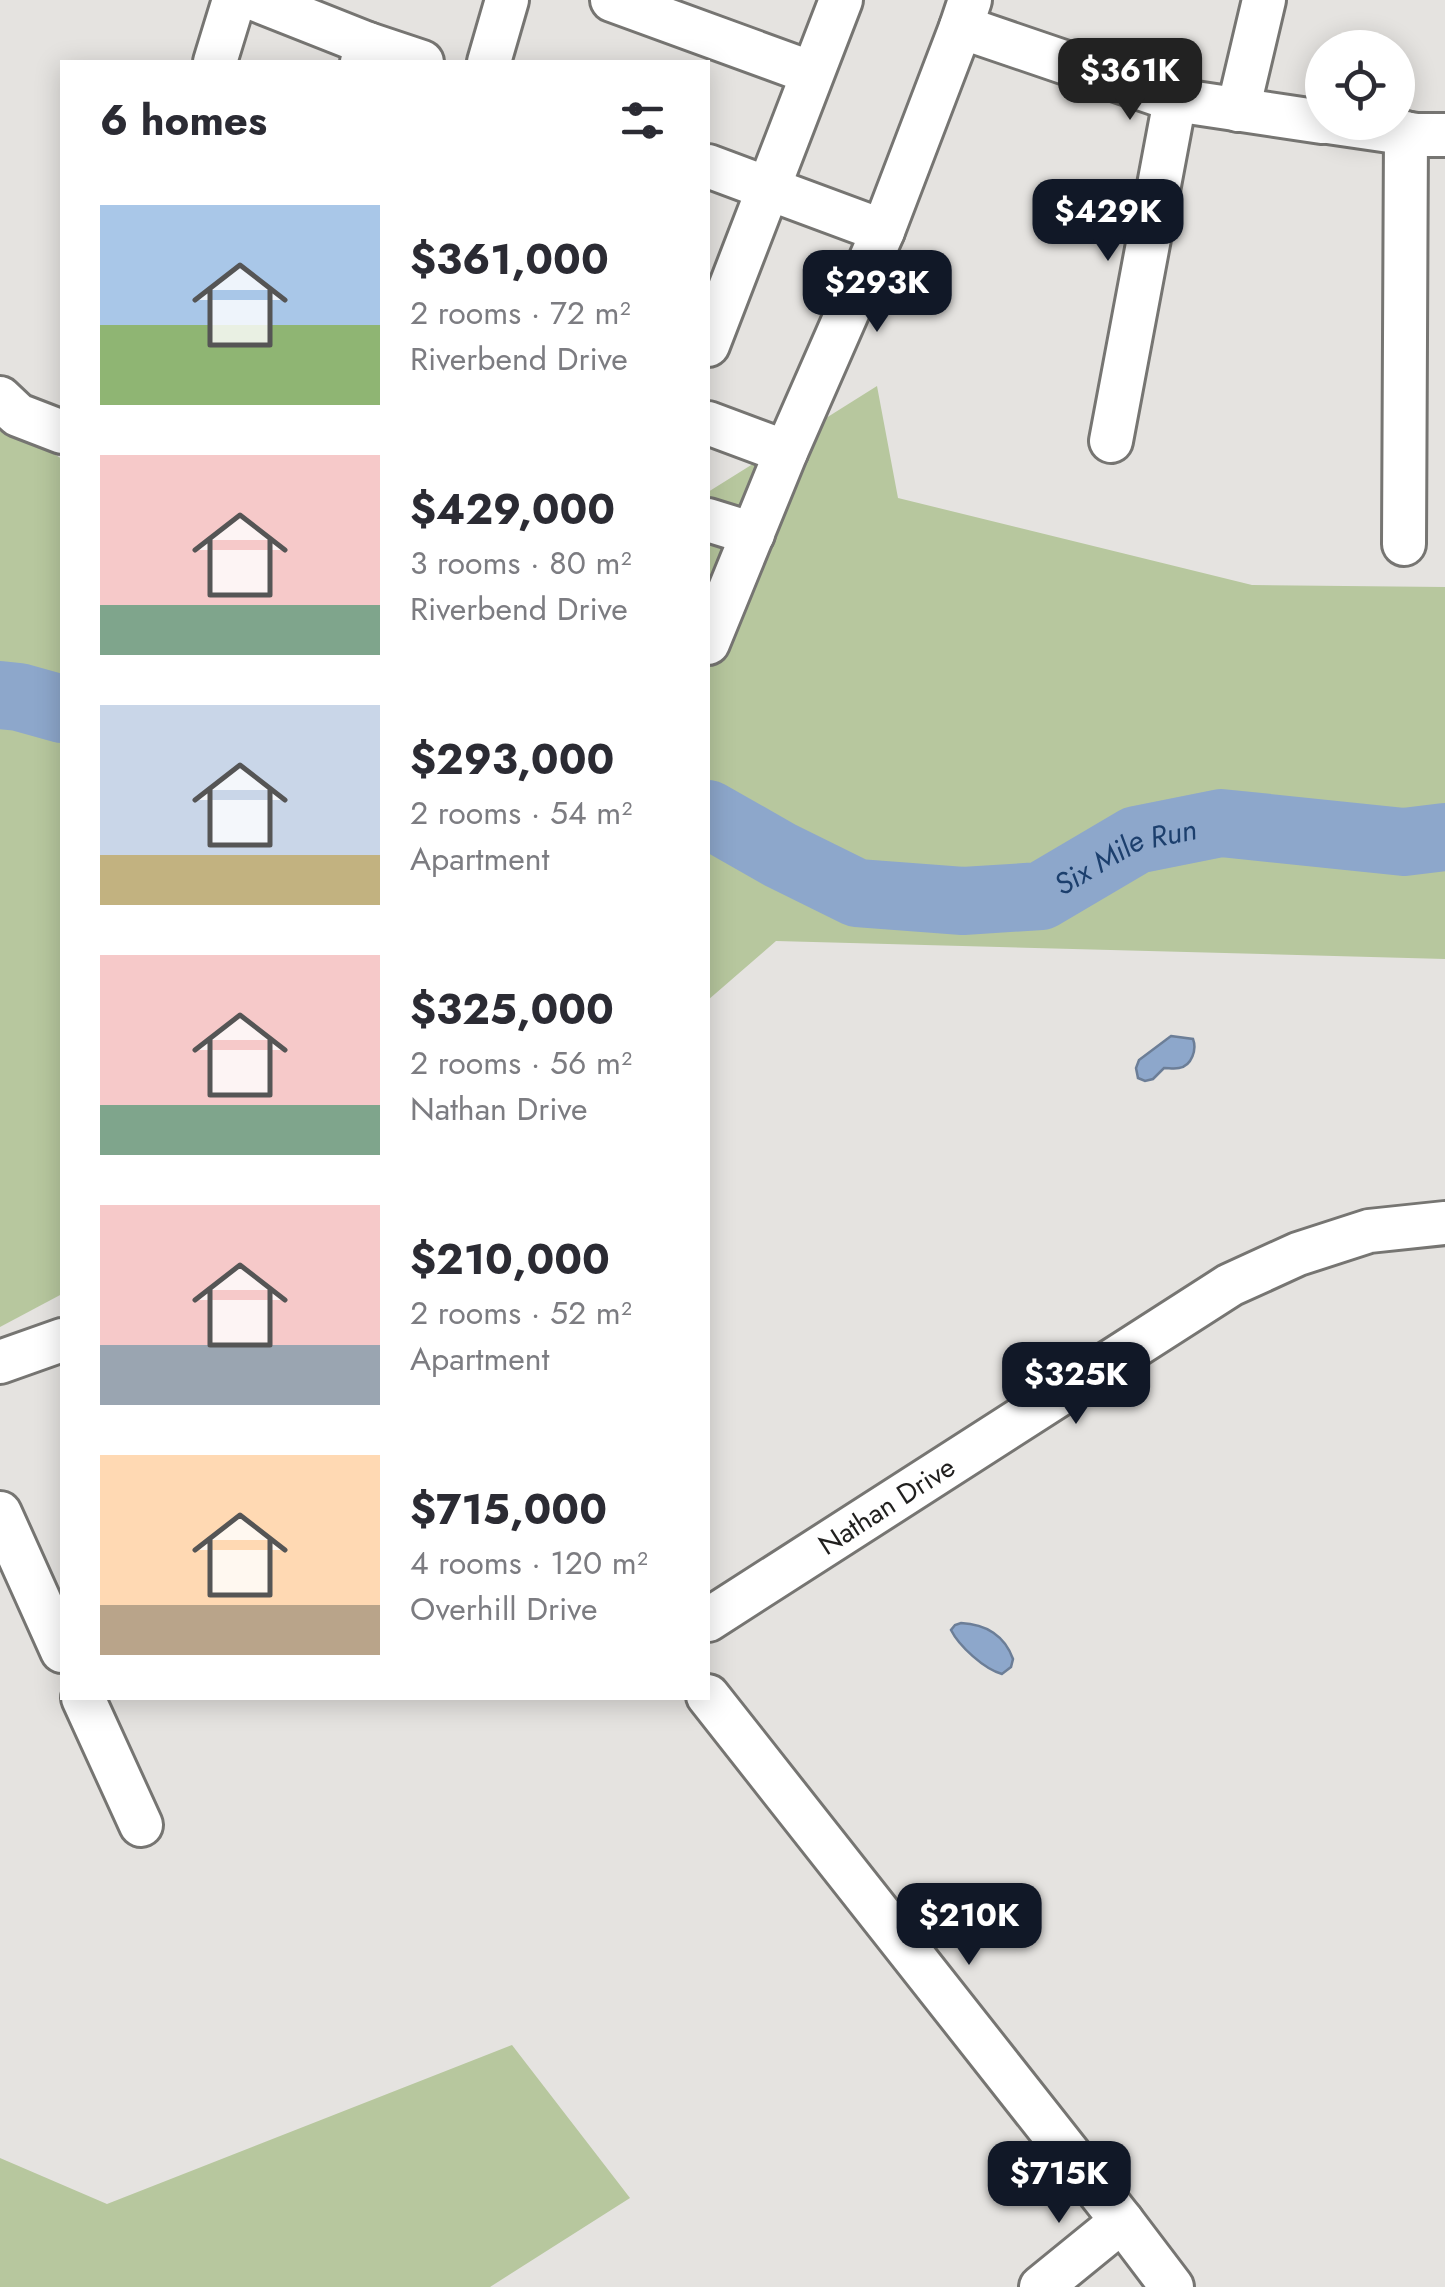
<!DOCTYPE html>
<html lang="en">
<head>
<meta charset="utf-8">
<style>
  :root { --surface:#fff; --page:#f2f2f3; --text:#2b2b33; --muted:#7c7c81; --accent:#111827 }
  body { margin:0; font-family:Jost,sans-serif; background:var(--page); color:var(--text); height:100vh; display:flex; flex-direction:column; font-size:38px; white-space:nowrap }
  * { box-sizing:border-box; margin:0 }
  p { font-size:32px; color:var(--muted) }
  .icon { flex:none; width:55px; height:55px; fill:none; stroke:currentColor; stroke-width:2; stroke-linecap:round; stroke-linejoin:round }
  .map { position:relative; flex:1; overflow:hidden }
  .details { position:absolute; left:60px; top:60px; width:650px; height:1640px; display:flex; flex-direction:column; background:var(--surface); border-radius:0px; box-shadow:0 5px 25px #0003 }
  .details>* { flex:none }
  .controls { position:absolute; left:1305px; top:30px; display:grid; gap:20px }
  .controls a { display:grid; place-items:center; width:110px; height:110px; border-radius:50%; background:var(--surface); box-shadow:0 5px 25px #0003; font-size:50px }
  .price { position:absolute; translate:-50% -85px; padding:0 22px; border-radius:20px; background:var(--accent); color:#fff; font-size:32px; line-height:65px; filter:drop-shadow(0 2px 5px #0008) }
  .price::after { content:''; position:absolute; left:50%; top:60px; width:30px; height:22px; margin-left:-15px; background:inherit; clip-path:polygon(0 0,100% 0,50% 100%) }
  .price.selected { background:#222; color:#fff }
  ul { padding:0; list-style:none }
  li { display:flex; align-items:center; gap:30px; height:250px; padding:0 40px }
  li span { display:grid; place-items:center; flex:none; width:280px; height:200px; border-radius:0px; color:#555 }
  li>.icon { margin-inline-start:auto }
  span .icon { width:120px; height:120px; fill:#fffc; stroke-width:1 }
  li b { font-size:42px }
  h2 { display:flex; justify-content:space-between; align-items:center; height:120px; padding:0 40px; font-size:42px }
  .map>svg:first-child { display:block }
</style>
</head>
<body>
<div class="map">
<svg width="1445" height="2287" viewBox="0 0 1445 2287">
  <rect width="100%" height="100%" fill="#e5e3e0"/>
  <g fill="#b7c79e">
    <path d="M877,386L898,498L1252,585L1445,587V959L776,941L708,1000V492Z"/>
    <path d="M0,420L62,459V1294L0,1327Z"/>
    <path d="M512,2045L630,2198L490,2287H0V2158L107,2204Z"/>
  </g>
  <g fill="#8da7cb" stroke="#6c7e97" stroke-width="2.5">
    <path d="M1171,1036L1193,1039C1197,1049 1192,1066 1179,1068C1174,1069 1169,1068 1164,1068L1153,1079L1145,1081L1138,1078L1136,1068L1139,1060Z"/>
    <path d="M961,1623C986,1624 1005,1636 1013,1659L1011,1667L1002,1674C984,1669 959,1646 951,1630L955,1625Z"/>
  </g>
  <g fill="none" stroke-linecap="round" stroke-linejoin="round">
    <g stroke="#8da7cb" stroke-width="68">
      <path d="M0,695L19,697L62,709"/>
      <path id="s1" d="M708,814L780,855L857,893L963,901L1041,896L1136,840L1221,823L1404,842L1445,837"/>
    </g>
    <g stroke="#767572" stroke-width="48">
      <g id="minor">
        <path d="M257,0L368,44L362,62"/>
        <path d="M612,0L812,73"/>
        <path d="M961,27L1175,100L1322,122"/>
        <path d="M368,44L422,62"/>
        <path d="M215,62L234,0"/>
        <path d="M489,62L507,0"/>
        <path d="M1238,110L1264,0"/>
        <path d="M1328,122L1417,135H1445"/>
        <path d="M708,166L883,231"/>
        <path d="M708,345L841,0"/>
        <path d="M0,398L18,415L62,432"/>
        <path d="M708,423L786,452"/>
        <path d="M1111,441L1175,100"/>
        <path d="M708,520L753,534"/>
        <path d="M1404,544L1406,133"/>
        <path d="M708,643L786,452L883,231L961,27L970,0"/>
        <path d="M0,1362L62,1340"/>
        <path d="M0,1513L62,1651"/>
        <path id="s2" d="M708,1620L1230,1285L1298,1254L1369,1231L1445,1223"/>
        <path d="M708,1696L1122,2221L1172,2287"/>
        <path d="M83,1698L141,1825"/>
        <path d="M1041,2287L1122,2221"/>
      </g>
    </g>
    <use href="#minor" stroke="#fff" stroke-width="42"/>
  </g>
  <g text-anchor="middle" dominant-baseline="central" stroke-width="8" stroke-linejoin="round" paint-order="stroke">
    <g font-size="28" fill="#201f1e" stroke="#e5e3e0">
      <text stroke="none"><textPath href="#s2" startOffset="212">Nathan Drive</textPath></text>
    </g>
    <g font-size="30" font-style="italic" fill="#1c3f6d" stroke="#e5e3e0">
      <text stroke="none"><textPath href="#s1" startOffset="448">Six Mile Run</textPath></text>
    </g>
  </g>
</svg>
<div class="controls">
<a><svg class="icon" aria-label="locate" viewBox="0 0 24 24"><circle cx="12" cy="12" r="6"/><path d="M12 2v4M12 18v4M2 12h4M18 12h4"/></svg></a>
</div>
<b class="price selected" style="left:1130px;top:123px">$361K</b>
<b class="price" style="left:1108px;top:264px">$429K</b>
<b class="price" style="left:877px;top:335px">$293K</b>
<b class="price" style="left:1076px;top:1427px">$325K</b>
<b class="price" style="left:969px;top:1968px">$210K</b>
<b class="price" style="left:1059px;top:2226px">$715K</b>
<section class="details">
<h2>6 homes<svg class="icon" aria-label="filters" viewBox="0 0 24 24"><path d="M4 7h16M4 17h16"/><circle cx="9" cy="7" r="2"/><circle cx="15" cy="17" r="2"/></svg></h2>
<ul>
<li><span style="background:linear-gradient(#a9c7e8 60%,#8fb573 0)"><svg class="icon" aria-label="home" viewBox="0 0 24 24"><path d="M3 11l9-7 9 7M6 9v11h12V9"/></svg></span><div><b>$361,000</b><p>2 rooms · 72 m²</p><p>Riverbend Drive</p></div></li>
<li><span style="background:linear-gradient(#f6c9c9 75%,#7fa58c 0)"><svg class="icon" aria-label="home" viewBox="0 0 24 24"><path d="M3 11l9-7 9 7M6 9v11h12V9"/></svg></span><div><b>$429,000</b><p>3 rooms · 80 m²</p><p>Riverbend Drive</p></div></li>
<li><span style="background:linear-gradient(#c9d6e8 75%,#c2b280 0)"><svg class="icon" aria-label="home" viewBox="0 0 24 24"><path d="M3 11l9-7 9 7M6 9v11h12V9"/></svg></span><div><b>$293,000</b><p>2 rooms · 54 m²</p><p>Apartment</p></div></li>
<li><span style="background:linear-gradient(#f6c9c9 75%,#7fa58c 0)"><svg class="icon" aria-label="home" viewBox="0 0 24 24"><path d="M3 11l9-7 9 7M6 9v11h12V9"/></svg></span><div><b>$325,000</b><p>2 rooms · 56 m²</p><p>Nathan Drive</p></div></li>
<li><span style="background:linear-gradient(#f6c9c9 70%,#9aa5b1 0)"><svg class="icon" aria-label="home" viewBox="0 0 24 24"><path d="M3 11l9-7 9 7M6 9v11h12V9"/></svg></span><div><b>$210,000</b><p>2 rooms · 52 m²</p><p>Apartment</p></div></li>
<li><span style="background:linear-gradient(#ffd9b3 75%,#b9a48a 0)"><svg class="icon" aria-label="home" viewBox="0 0 24 24"><path d="M3 11l9-7 9 7M6 9v11h12V9"/></svg></span><div><b>$715,000</b><p>4 rooms · 120 m²</p><p>Overhill Drive</p></div></li>
</ul>
</section>
</div>
</body>
</html>
